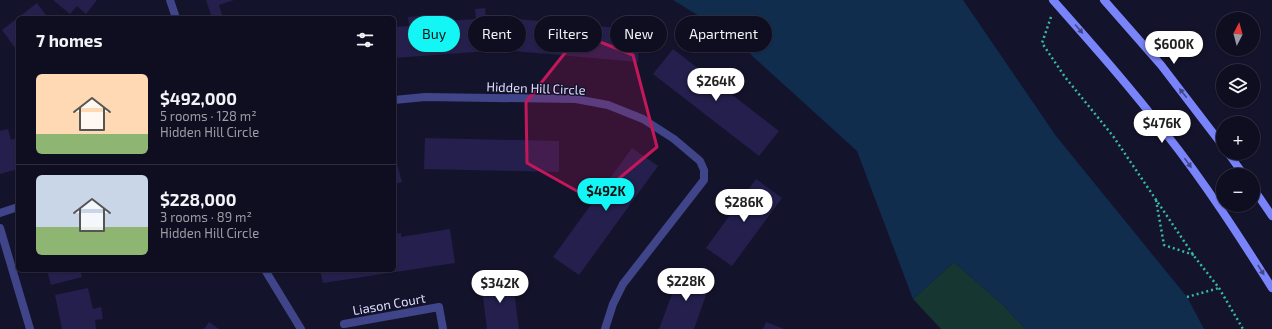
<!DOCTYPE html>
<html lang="en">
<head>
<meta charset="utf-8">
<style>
  :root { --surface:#0f0e21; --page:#1d1c2e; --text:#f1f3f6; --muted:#9b9ca5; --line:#2f2e3f; --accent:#13f6f5 }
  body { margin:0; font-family:"Exo 2",sans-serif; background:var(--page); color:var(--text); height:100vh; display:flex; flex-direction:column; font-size:15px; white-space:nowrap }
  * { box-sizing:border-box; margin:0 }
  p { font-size:13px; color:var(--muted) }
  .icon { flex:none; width:22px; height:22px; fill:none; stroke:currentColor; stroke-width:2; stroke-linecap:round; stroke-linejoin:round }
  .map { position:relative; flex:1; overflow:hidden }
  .sheet { position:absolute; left:16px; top:16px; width:380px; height:256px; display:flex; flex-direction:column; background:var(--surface); border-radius:6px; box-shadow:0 1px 3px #0004,0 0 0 1px var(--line) }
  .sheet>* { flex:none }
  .hud { position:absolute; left:408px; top:16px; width:380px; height:36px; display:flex; gap:8px }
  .needle { width:26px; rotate:6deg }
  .fabs { position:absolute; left:1216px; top:12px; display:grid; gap:8px }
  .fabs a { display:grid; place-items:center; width:44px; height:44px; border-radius:50%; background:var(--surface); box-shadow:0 1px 3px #0004,0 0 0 1px var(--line); font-size:20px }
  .price { position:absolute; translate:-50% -34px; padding:0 9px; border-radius:14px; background:#fff; color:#222; font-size:13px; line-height:26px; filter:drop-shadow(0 1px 2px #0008) }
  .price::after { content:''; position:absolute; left:50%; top:24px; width:12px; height:9px; margin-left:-6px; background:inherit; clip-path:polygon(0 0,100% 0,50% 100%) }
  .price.active { background:var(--accent); color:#111 }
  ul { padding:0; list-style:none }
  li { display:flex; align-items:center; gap:12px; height:100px; padding:0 20px }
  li+li { border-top:1px solid var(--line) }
  li span { display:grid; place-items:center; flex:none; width:112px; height:80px; border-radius:6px; color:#555 }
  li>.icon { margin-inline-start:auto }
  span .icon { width:48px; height:48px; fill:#fffc; stroke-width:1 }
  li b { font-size:17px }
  h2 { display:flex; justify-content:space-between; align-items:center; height:48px; padding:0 20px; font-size:17px }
  .pill { padding:0 14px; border-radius:18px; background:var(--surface); box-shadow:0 1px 3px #0004,0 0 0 1px var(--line); font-size:14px; line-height:36px }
  .pill.active { background:var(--accent); color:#111 }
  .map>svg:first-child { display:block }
</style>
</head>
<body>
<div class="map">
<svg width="1272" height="329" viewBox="0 0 1272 329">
  <rect width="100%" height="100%" fill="#14132c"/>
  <path fill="#163631" d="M954,262L1003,305L1026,329H941L913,299Z"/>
  <path fill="#102d4e" d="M673,0H963L1056,136L1187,297L1204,329H1026L1003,305L954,262L913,299L857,151L727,33Z"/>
  <g fill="#241f4c">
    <path d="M53,0H97L86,14L77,6L70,14Z"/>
    <path d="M206,0H234L219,5L223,18H212Z"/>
    <path d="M37,3L48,18H18V52L2,30Z"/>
    <path d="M485,8L489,51L394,58V27L409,26L408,17L419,16L420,27L434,26L433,22L476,19L475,9Z"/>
    <path d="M506,18L640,30L638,62L503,50Z"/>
    <path d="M673,49L779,131L759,156L653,74Z"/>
    <path d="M8,129L11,140L18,138V169L0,174V131Z"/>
    <path d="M425,138L559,141V172L424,169Z"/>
    <path d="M632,148L658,166L579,275L553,257Z"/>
    <path d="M394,153L402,182L394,184Z"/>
    <path d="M756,179L782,198L732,266L706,248Z"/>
    <path d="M450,229L455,263L323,283L320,270H394V234L401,233V237Z"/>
    <path d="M47,270H80L82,277L51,285Z"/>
    <path d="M681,270L711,281L694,329H659Z"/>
    <path d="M512,277L519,329H487L481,281Z"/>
    <path d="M88,288L93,309L101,307L103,319L95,320L96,329H62L55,295Z"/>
    <path d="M209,322L219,329H204Z"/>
    <path d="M766,322L784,329H763Z"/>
  </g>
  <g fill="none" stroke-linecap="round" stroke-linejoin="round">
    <g stroke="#36baa5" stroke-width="2.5" stroke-dasharray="2 3" stroke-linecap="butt">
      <path d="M1051,17L1042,43L1065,77L1113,136L1194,256L1219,288L1243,329"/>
      <path d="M1156,200L1164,245L1194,255"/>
      <path d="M1187,297L1219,288"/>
    </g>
    <g stroke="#404589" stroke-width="8">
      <path d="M170,0L176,18"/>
      <path d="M394,100L425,97L576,99L608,105L643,119L674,139L700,161L704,170V180L623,284L613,304L605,329"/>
      <path d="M0,213L18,207"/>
      <path d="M0,228L30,329"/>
      <path d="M265,270L301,329"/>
      <path d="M344,324L439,307L443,329"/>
    </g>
    <g stroke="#7a84fa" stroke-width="8">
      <path d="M1053,0C1092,44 1131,88 1167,135C1205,183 1239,236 1272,288"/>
      <path d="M1104,0L1161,65L1223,146"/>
      <path d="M1228,153L1244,175"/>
      <path d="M1253,188L1272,216"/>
    </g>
  </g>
  <defs><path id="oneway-solid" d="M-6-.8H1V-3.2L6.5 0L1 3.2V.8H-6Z"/></defs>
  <g fill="#424689">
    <use href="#oneway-solid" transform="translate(1079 29) rotate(49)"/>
    <use href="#oneway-solid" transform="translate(1183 93) rotate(-128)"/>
    <use href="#oneway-solid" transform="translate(1188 163) rotate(54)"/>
    <use href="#oneway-solid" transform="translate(1261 270) rotate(58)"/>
  </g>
  <path fill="#c2185b" fill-opacity="0.2" stroke="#c2185b" stroke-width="3" stroke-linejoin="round" d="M580,34L633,55L657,147L593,200L527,163L526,102Z"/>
  <g text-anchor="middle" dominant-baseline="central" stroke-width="3" stroke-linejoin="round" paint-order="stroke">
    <g font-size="13" fill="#dfdffe" stroke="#14132c">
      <text transform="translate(536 88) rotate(2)">Hidden Hill Circle</text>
      <text transform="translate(389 304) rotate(-10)">Liason Court</text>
    </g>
  </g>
</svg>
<div class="fabs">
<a><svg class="needle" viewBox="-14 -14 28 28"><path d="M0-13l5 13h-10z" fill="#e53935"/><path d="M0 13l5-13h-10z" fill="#9b9ca5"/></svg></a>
<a><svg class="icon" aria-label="layers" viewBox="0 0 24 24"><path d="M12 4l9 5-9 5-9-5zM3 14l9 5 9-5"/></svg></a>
<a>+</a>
<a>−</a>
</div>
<b class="price" style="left:1174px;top:65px">$600K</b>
<b class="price" style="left:716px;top:102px">$264K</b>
<b class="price" style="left:1162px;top:144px">$476K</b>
<b class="price active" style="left:606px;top:212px">$492K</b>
<b class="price" style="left:744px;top:223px">$286K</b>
<b class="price" style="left:686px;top:302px">$228K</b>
<b class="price" style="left:500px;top:304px">$342K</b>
<div class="hud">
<a class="pill active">Buy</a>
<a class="pill">Rent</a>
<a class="pill">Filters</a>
<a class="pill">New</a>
<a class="pill">Apartment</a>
</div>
<section class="sheet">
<h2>7 homes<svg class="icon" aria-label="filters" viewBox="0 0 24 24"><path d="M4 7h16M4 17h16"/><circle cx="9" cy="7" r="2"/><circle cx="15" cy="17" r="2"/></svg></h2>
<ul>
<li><span style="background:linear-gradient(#ffd9b3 75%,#8fb573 0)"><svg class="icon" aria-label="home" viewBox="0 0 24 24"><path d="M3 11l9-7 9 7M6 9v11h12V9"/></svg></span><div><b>$492,000</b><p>5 rooms · 128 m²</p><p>Hidden Hill Circle</p></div></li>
<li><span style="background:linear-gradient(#c9d6e8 65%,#8fb573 0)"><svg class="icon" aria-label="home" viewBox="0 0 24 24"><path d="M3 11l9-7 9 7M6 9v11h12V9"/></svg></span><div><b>$228,000</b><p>3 rooms · 89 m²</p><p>Hidden Hill Circle</p></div></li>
</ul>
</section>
</div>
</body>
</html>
